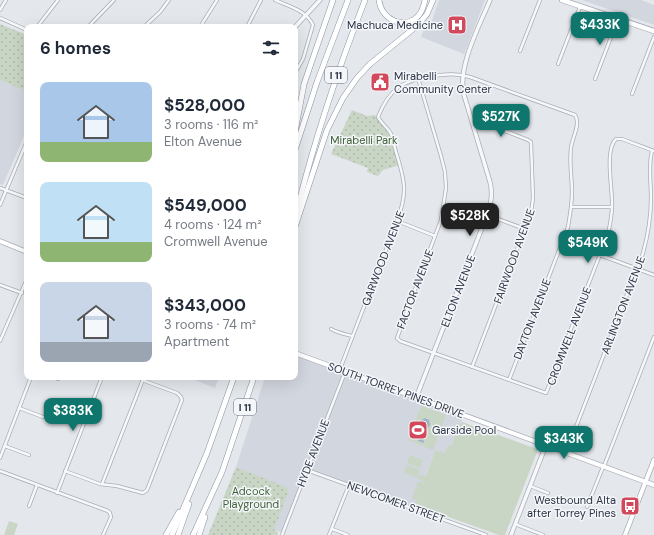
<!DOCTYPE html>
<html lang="en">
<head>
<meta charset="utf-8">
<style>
  :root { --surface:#fff; --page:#f2f2f3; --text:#1f2937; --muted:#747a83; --accent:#0f766e }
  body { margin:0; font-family:"DM Sans",sans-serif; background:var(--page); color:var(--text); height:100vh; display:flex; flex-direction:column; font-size:15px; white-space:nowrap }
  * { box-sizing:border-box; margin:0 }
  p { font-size:13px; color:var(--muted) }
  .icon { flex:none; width:22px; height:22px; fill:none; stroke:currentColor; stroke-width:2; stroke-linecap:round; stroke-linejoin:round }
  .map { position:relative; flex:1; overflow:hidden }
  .panel { position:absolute; left:24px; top:24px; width:274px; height:356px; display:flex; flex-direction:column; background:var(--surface); border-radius:8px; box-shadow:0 4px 16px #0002 }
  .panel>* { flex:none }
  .price { position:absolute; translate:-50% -34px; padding:0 9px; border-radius:8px; background:var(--accent); color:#fff; font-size:13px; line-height:26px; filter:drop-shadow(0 1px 2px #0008) }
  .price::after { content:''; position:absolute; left:50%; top:24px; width:12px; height:9px; margin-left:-6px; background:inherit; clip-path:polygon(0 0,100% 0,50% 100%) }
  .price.current { background:#222; color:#fff }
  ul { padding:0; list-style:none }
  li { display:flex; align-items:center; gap:12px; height:100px; padding:0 16px }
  li span { display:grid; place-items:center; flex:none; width:112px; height:80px; border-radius:8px; color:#555 }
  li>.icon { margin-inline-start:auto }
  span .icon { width:48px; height:48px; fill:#fffc; stroke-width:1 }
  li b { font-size:17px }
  h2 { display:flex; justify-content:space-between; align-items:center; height:48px; padding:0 16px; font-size:17px }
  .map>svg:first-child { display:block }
</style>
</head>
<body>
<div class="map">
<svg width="654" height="535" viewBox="0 0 654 535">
  <defs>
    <pattern id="green-dots" width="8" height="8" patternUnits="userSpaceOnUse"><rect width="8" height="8" fill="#c9d6c5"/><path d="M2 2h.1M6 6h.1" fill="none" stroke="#adb8ab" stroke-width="1.8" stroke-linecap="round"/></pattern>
    <pattern id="water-ripples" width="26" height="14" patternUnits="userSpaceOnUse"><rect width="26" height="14" fill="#9fb4cc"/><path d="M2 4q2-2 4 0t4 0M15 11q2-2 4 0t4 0" fill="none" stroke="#8293a7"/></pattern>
  </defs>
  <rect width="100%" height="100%" fill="#e4e7ec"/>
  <g fill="#d2d6de">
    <path d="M439,0H485L464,54L421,37L424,29L432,21Z"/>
    <path d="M582,0H641L646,2L654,5V25Z"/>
    <path d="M0,80L27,91V129L3,185L0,184Z"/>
    <path d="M295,353L465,415L461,424L459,425L451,446L445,453L435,450L414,509L307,470L283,533L219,510L236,467L265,377H295Z"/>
    <path d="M187,377H219L215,388Z"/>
  </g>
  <g fill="url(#green-dots)">
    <path d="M0,24L27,35V87L26,86L24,90L0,80Z"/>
    <path d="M352,110L367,116L374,115L378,117L390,132L400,165L383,170L378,176L367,172L368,168L331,154Z"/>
    <path d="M236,467L288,488V492L274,530L278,532L277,535H208Z"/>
  </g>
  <g fill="#c9d6c5">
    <path d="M421,406L446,415L433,450L408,440Z"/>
    <path d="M462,422L537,449V452L505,535H499L415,505L417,500L412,498L414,493L419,494L414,492L416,487L421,488L416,486L418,481L423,483L424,482L418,479L420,475L426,476L435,450L445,453L448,446H451L459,425Z"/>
    <path d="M410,455L423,460L420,468L407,463Z"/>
    <path d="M407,465L420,470L417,478L404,472Z"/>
    <path d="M9,521L18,524L14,535H4Z"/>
  </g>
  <path fill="url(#water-ripples)" d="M425,418L429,420L430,425L425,432L427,433L425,438H423L424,443L418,441L421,436L414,433L416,429L423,431L419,424L420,421Z"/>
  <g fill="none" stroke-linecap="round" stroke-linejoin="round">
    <g stroke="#a9aeb7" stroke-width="4">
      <g id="minor">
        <path d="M275,0C288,6 306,10 313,25L303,59L295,73"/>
        <path d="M0,10L6,0"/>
        <path d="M0,18L27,30"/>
        <path d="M37,27L58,0"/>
        <path d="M88,27L114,0"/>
        <path d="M144,27L160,12L169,0"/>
        <path d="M200,27L217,0"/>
        <path d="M247,27L261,0"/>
        <path d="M520,51L540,0"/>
        <path d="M558,64L580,7"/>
        <path d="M418,78L441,156L445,172L446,188L441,220L397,338L400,341L546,393L608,234C610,225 612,216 612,206C613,190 604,150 616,139H622L654,151"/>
        <path d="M595,79L618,19"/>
        <path d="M632,94L654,37"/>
        <path d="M0,188L27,198"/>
        <path d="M0,205L27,141"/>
        <path d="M572,207H612"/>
        <path d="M487,215L525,229"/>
        <path d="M397,221L435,236"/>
        <path d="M600,255L654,275"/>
        <path d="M0,285L22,293"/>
        <path d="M331,329C338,333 345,334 352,336"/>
        <path d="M0,341L27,279"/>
        <path d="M472,367L531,213L533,198L531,142L528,140C511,134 492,123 474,127"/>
        <path d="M340,369L397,221C408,193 405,181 396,152C394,146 393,137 390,132C386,126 381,123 378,117C389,89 403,80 433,76C446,74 457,73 470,77L575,115C581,124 572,138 571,148C569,163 572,178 572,192C572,204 570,215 568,227L509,380"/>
        <path d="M54,377L58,379"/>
        <path d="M19,408L43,417"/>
        <path d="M5,446L29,455"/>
        <path d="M566,453L643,253C648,235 651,217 651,198C651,182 648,166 652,151"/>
        <path d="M0,458L31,377"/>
        <path d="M604,466L654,337"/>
        <path d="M307,470L486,535"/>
        <path d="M0,471L108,511L110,513L111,517L103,535"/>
        <path d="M65,471L100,484L117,486L143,493L147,490L182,400L181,397L177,393L142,380"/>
        <path d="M102,484L144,377"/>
        <path d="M530,486L548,493"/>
        <path d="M57,493L102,377"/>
        <path d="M29,506L37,485"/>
        <path d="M587,507L603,467"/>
        <path d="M515,524L543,535"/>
        <path d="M332,529L348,535"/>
        <path d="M282,535L345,372"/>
        <path d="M329,535L349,485"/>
      </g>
    </g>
    <g stroke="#a9aeb7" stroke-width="5">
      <g id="tertiary">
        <path d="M295,27L320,0"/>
        <path d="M416,398L487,215C491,203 493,194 490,182L464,95C457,67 479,27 490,0"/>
        <path d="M511,535L546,445"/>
      </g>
    </g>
    <g stroke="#a9aeb7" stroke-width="5.5">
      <g id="secondary">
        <path d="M0,241L27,252"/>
        <path d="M295,353L654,485"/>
        <path d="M625,535L654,460"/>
      </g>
    </g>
    <g stroke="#a3abb8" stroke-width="6">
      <path id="primary" d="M562,0L654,31"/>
    </g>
    <g stroke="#8b94a3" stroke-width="6">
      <g id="motorway">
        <path d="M379,0C381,20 405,31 419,15C422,11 424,5 425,0"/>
        <path d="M295,132L304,84L333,0"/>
        <path d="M295,150L317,82L348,0"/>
        <path d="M297,210C315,138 338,69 365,0"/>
        <path d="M295,227L327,130L343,98L357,78L370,64L418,25L427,14L433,0"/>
        <path d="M166,535L179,512"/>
        <path d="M172,535L207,453L234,377"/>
        <path d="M178,535L189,504"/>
        <path d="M193,535L222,472L254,377"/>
        <path d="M199,535L205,517"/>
      </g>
    </g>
    <use href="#minor" stroke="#f7f8fa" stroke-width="2.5"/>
    <use href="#tertiary" stroke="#f7f8fa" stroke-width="3.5"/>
    <use href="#secondary" stroke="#fff" stroke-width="4"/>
    <use href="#primary" stroke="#fff" stroke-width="4.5"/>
    <use href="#motorway" stroke="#fff" stroke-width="5"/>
  </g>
  <defs>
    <g id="hospital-square" transform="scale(1)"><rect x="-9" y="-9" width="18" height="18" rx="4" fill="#d1495b" stroke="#f4f6f9"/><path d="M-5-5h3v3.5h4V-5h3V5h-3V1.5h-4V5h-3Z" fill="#fff"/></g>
    <g id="civic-square" transform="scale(1)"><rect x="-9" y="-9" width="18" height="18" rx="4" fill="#d1495b" stroke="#f4f6f9"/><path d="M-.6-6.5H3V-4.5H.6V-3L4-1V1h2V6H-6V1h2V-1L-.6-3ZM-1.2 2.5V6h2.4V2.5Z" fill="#fff"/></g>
    <g id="stadium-square" transform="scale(1)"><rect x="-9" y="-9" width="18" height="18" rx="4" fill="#d1495b" stroke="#f4f6f9"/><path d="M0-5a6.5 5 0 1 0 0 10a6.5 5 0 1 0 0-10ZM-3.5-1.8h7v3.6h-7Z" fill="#fff"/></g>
    <g id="bus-square" transform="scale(1)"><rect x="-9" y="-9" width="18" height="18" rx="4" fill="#d1495b" stroke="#f4f6f9"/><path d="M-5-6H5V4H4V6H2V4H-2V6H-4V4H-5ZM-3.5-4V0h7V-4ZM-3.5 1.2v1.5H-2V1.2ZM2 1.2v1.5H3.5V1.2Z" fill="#fff"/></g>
  </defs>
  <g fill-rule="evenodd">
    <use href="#hospital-square" x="457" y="25"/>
    <use href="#civic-square" x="380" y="82"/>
    <use href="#stadium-square" x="418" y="430"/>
    <use href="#bus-square" x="630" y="506"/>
  </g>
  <g text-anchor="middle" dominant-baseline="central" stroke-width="3" stroke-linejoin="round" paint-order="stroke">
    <g fill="#f4f6f9" stroke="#676e7b" stroke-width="1">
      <rect x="325" y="67" width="22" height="16" rx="3"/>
      <rect x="234" y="399" width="22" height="16" rx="3"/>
    </g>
    <g font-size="10" font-weight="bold" fill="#2b3445">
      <text x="336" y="75">I 11</text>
      <text x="245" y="407">I 11</text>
    </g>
    <g font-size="11" fill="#2b3445" stroke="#f4f6f9" text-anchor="end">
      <text x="443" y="25">Machuca Medicine</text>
      <text x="394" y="76" text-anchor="start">Mirabelli<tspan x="394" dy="13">Community Center</tspan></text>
      <text x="432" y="430" text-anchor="start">Garside Pool</text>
      <text x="616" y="500">Westbound Alta<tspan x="616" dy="13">after Torrey Pines</tspan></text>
    </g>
    <g font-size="11" fill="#3f6138" stroke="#f4f6f9">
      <text x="364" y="140">Mirabelli Park</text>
      <text x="251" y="491">Adcock<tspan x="251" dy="13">Playground</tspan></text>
    </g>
    <g font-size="11" fill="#2b3445" stroke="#f4f6f9">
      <text transform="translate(514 256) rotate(-70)">FAIRWOOD AVENUE</text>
      <text transform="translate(383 258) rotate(-69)">GARWOOD AVENUE</text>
      <text transform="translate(415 289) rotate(-69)">FACTOR AVENUE</text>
      <text transform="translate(458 291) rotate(-69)">ELTON AVENUE</text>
      <text transform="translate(623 305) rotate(-69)">ARLINGTON AVENUE</text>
      <text transform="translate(532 319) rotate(-69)">DAYTON AVENUE</text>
      <text transform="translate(569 336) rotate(-69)">CROMWELL AVENUE</text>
      <text transform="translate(396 390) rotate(20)">SOUTH TORREY PINES DRIVE</text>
      <text transform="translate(313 453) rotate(-69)">HYDE AVENUE</text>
      <text transform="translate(396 502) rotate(20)">NEWCOMER STREET</text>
    </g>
  </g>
</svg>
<b class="price" style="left:600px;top:46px">$433K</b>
<b class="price" style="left:501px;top:138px">$527K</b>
<b class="price current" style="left:470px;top:237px">$528K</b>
<b class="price" style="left:588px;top:264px">$549K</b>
<b class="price" style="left:73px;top:432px">$383K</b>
<b class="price" style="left:564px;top:460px">$343K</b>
<section class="panel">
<h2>6 homes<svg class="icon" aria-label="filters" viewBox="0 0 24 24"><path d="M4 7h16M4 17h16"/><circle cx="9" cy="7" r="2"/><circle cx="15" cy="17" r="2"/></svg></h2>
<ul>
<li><span style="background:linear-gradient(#a9c7e8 75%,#8fb573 0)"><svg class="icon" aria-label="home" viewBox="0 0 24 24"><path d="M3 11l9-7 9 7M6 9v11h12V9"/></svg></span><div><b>$528,000</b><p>3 rooms · 116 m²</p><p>Elton Avenue</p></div></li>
<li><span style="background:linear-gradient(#bfe0f5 75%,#8fb573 0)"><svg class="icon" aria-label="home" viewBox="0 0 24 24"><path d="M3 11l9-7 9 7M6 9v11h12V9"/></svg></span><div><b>$549,000</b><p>4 rooms · 124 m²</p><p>Cromwell Avenue</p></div></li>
<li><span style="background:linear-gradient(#c9d6e8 75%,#9aa5b1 0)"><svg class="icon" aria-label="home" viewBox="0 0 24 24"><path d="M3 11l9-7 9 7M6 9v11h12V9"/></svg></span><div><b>$343,000</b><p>3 rooms · 74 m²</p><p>Apartment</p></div></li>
</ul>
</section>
</div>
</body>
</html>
